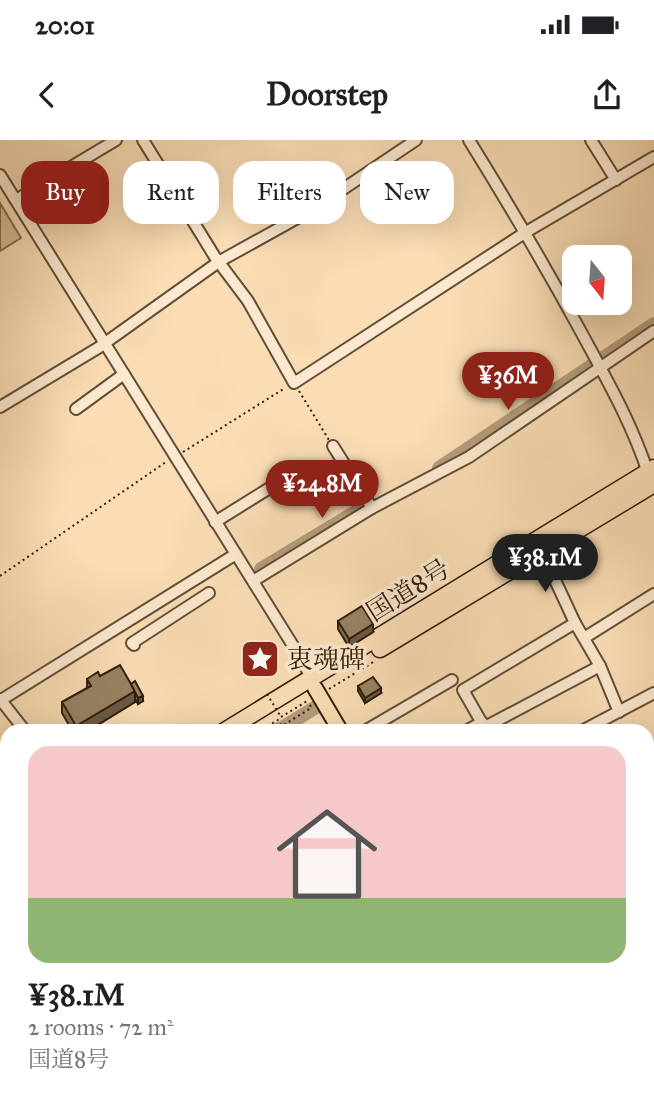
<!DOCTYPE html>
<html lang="en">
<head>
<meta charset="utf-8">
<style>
  :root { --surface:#fff; --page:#f6f6f6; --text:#202124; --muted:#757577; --line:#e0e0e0; --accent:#8f2418 }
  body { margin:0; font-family:"IM FELL Great Primer","Noto Serif JP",serif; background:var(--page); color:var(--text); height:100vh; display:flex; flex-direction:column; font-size:26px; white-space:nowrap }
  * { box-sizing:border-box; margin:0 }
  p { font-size:23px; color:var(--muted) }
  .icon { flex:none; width:38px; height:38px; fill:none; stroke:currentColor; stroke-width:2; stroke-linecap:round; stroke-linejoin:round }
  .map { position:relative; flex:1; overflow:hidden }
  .panel { position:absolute; left:0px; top:584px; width:654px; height:387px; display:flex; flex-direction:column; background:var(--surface); border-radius:21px 21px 0 0; box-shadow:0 7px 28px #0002 }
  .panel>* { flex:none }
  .banner { position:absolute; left:21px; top:21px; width:612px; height:63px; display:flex; gap:14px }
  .needle { width:46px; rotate:163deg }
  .fabs { position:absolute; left:562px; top:105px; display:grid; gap:14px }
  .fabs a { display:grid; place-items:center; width:70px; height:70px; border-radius:14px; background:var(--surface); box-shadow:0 7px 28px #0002; font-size:35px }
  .price { position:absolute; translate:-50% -60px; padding:0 16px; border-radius:24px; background:var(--accent); color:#fff; font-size:23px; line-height:46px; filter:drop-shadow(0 2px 4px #0008) }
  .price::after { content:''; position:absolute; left:50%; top:42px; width:21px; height:16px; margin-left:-10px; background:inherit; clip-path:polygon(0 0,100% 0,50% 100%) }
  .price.active { background:#222; color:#fff }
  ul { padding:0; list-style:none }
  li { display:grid; align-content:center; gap:14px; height:371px; padding:0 28px }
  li+li { border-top:2px solid var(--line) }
  li span { display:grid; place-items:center; height:217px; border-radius:21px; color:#555 }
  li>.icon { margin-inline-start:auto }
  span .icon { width:126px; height:126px; fill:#fffc; stroke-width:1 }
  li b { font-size:30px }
  .chip { padding:0 24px; border-radius:21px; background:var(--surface); box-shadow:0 7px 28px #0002; font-size:24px; line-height:63px }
  .chip.active { background:var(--accent); color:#fff }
  .status { display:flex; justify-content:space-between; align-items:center; height:49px; padding:0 35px; background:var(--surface); direction:ltr }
  .status svg { height:19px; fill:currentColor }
  header { display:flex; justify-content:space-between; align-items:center; height:91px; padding:0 28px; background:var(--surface); font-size:32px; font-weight:700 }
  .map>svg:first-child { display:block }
</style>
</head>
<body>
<div class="status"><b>20:01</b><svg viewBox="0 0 49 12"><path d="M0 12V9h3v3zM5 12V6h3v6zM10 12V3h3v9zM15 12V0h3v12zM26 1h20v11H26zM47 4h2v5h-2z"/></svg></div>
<header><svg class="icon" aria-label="back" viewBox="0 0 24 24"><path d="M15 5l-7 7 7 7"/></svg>Doorstep<svg class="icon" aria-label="share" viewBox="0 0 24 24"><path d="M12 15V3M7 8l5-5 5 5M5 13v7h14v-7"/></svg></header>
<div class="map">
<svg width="654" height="971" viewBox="0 0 654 971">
  <rect width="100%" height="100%" fill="#faddb5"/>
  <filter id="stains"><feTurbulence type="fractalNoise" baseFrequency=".00286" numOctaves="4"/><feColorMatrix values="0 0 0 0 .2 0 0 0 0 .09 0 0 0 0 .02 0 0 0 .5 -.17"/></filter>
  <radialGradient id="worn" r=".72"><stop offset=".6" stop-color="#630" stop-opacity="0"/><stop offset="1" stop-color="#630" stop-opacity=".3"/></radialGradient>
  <path fill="#d7bd98" stroke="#826e52" stroke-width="2" d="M0,63L21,98L0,111Z"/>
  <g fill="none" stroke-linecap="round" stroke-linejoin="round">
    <g stroke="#b49c7b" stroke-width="14">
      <path d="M439,328L654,184"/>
      <path d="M261,429L359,370"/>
      <path d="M269,592L282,588L316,567"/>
    </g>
    <g stroke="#604e36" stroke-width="14">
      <g id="minor">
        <path d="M143,0L215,117L248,161L294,243L526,92L654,17"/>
        <path d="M469,0C508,63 545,126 580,190C606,238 633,285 649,336"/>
        <path d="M591,0L616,40"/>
        <path d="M0,35L305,525L312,542"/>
        <path d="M16,60L116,0"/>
        <path d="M0,267L98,208L220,121L312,70L416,0"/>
        <path d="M76,269L124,234"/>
        <path d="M372,368L469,317L654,191"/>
        <path d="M215,382L268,349"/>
        <path d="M542,412L575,483"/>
        <path d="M253,441L372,368L333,306"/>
        <path d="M584,498L654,454"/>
        <path d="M134,505L132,503L209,453"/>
        <path d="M0,559L26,592"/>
        <path d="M1,560L236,414"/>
        <path d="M485,587L600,526"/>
        <path d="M363,592L452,540"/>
        <path d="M464,592L482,582"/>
        <path d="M487,592L463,550L575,483L600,526L619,572"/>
        <path d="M580,592L654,553"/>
        <path d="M0,811L7,825"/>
        <path d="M648,846L654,843"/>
        <path d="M0,853L7,849"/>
        <path d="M0,861L7,873"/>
        <path d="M0,897L7,892"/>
        <path d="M0,923L7,918"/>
        <path d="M71,964L76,971"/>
        <path d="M101,964L105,971"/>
        <path d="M261,964L263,971"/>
        <path d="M452,964L454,971"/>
        <path d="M556,964L561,971"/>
        <path d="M24,971L35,964"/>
        <path d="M195,971L205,964"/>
        <path d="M426,971L446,964"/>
      </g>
    </g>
    <g stroke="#2d1e0b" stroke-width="18">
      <g id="major">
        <path d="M315,548L341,592"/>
        <path d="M0,933L7,929"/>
      </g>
    </g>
    <g stroke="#2d1e0b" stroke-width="19">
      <g id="highway">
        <path d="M380,509L654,344"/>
        <path d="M223,592L654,328"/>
        <path d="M0,713L7,711"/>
        <path d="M0,725L7,723"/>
      </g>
    </g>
    <g stroke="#2d1e0b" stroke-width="2" stroke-dasharray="2 3.5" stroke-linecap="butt">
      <path d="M299,251L329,300"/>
      <path d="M183,312L285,248"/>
      <path d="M0,436L166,322"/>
      <path d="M329,549L375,521"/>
      <path d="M281,577L309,560"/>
      <path d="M258,592L278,580L282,586L311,568L310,564"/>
    </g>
    <use href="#minor" stroke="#fce9cf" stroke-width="10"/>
    <use href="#major" stroke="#faddb5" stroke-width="14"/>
    <use href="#highway" stroke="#faddb5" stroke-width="16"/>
    <path stroke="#2d1e0b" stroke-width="2" stroke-dasharray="2 3.5" stroke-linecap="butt" d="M267,554L281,577"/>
  </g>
  <g fill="#836f55" stroke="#2d1e0b" stroke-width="2">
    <path d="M338,481L373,492L349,507L338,489Z"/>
    <path d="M100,536L131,544L143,561L138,564L135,559V562L86,592H73L62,573V562L87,548V539Z"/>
    <path d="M358,546L381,553L365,563L358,551Z"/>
    <path d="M148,964H173V969L172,971H153Z"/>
    <rect x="232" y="964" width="27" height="7"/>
    <path d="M331,964H353V966L344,971H335Z"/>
  </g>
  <g fill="#6a5a45" stroke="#2d1e0b" stroke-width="2">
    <path d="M373,484V492L349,507V499Z"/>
    <path d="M381,548V553L365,563V558Z"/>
    <path d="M135,551V562L86,592H76V586Z"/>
    <path d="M143,556V561L138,564V558Z"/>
    <path d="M7,774V780L0,784V778Z"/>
    <path d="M7,791V796L0,801V795Z"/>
    <path d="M7,832V838L0,842V837Z"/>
    <path d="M7,880V882L4,884V888L0,890V885Z"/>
    <path d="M134,964L145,965L136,971H124Z"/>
    <path d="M173,964V969L171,971L168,965Z"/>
    <path d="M257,964H259V971H252V966Z"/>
    <path d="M346,964H353V966L344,971H337V969Z"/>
    <path d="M190,966V971H182Z"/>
  </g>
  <g fill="#988163" stroke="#2d1e0b" stroke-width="2">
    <path d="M362,466L373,484L349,499L338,481Z"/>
    <path d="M120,525L135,551L76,586L62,562L91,546L87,539L98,532L100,536Z"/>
    <path d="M373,537L381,548L365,558L358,546Z"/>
    <path d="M135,541L143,556L138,558L131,544Z"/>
    <path d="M4,765L7,771V774L0,778V767Z"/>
    <path d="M7,780V791L0,795V785Z"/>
    <path d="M5,826L7,829V832L0,837V828Z"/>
    <path d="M4,871L7,876V880L3,882L0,877V874Z"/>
    <path d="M47,964H61L65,971H45L50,968Z"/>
    <path d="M121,964H134L124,971H121L118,967Z"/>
    <path d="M154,964H169L172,971H158Z"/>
    <path d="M179,964H189L190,966L182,971Z"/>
    <path d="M221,964L224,971H220L217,966Z"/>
    <path d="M233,964H257L252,966L254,971H243L242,970L234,969Z"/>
    <path d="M334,964H346L337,969Z"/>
    <path d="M364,964H386L387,969L380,971H363L361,965Z"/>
  </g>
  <defs>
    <g id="sight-square" transform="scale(2.0125)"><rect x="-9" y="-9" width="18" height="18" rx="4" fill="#8f2418" stroke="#fce9cf"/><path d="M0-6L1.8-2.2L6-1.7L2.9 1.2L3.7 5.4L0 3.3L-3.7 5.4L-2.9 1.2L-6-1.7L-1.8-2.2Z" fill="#fff"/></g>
  </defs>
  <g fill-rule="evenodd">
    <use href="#sight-square" x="260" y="519"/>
  </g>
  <g text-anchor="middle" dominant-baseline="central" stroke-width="7" stroke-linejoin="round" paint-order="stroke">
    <g font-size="26" fill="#2d1e0b" stroke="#fce9cf">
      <text transform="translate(408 450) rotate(-32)">国道8号</text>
    </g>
    <g font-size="26" fill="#2d1e0b" stroke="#fce9cf" text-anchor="start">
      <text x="287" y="519">衷魂碑</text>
    </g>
  </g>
  <rect width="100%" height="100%" filter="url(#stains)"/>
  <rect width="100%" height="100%" fill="url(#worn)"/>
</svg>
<div class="fabs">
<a><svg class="needle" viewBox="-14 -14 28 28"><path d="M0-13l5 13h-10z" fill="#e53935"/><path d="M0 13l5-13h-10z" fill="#757577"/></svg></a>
</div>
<b class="price" style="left:508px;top:272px">¥36M</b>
<b class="price" style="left:322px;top:380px">¥24.8M</b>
<b class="price active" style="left:545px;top:454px">¥38.1M</b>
<div class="banner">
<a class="chip active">Buy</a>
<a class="chip">Rent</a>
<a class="chip">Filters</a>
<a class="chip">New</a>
</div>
<section class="panel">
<ul>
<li><span style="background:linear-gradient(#f6c9c9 70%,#8fb573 0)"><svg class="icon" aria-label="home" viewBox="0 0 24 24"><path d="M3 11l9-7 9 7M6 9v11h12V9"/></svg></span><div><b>¥38.1M</b><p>2 rooms · 72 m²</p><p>国道8号</p></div></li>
</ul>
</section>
</div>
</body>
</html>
